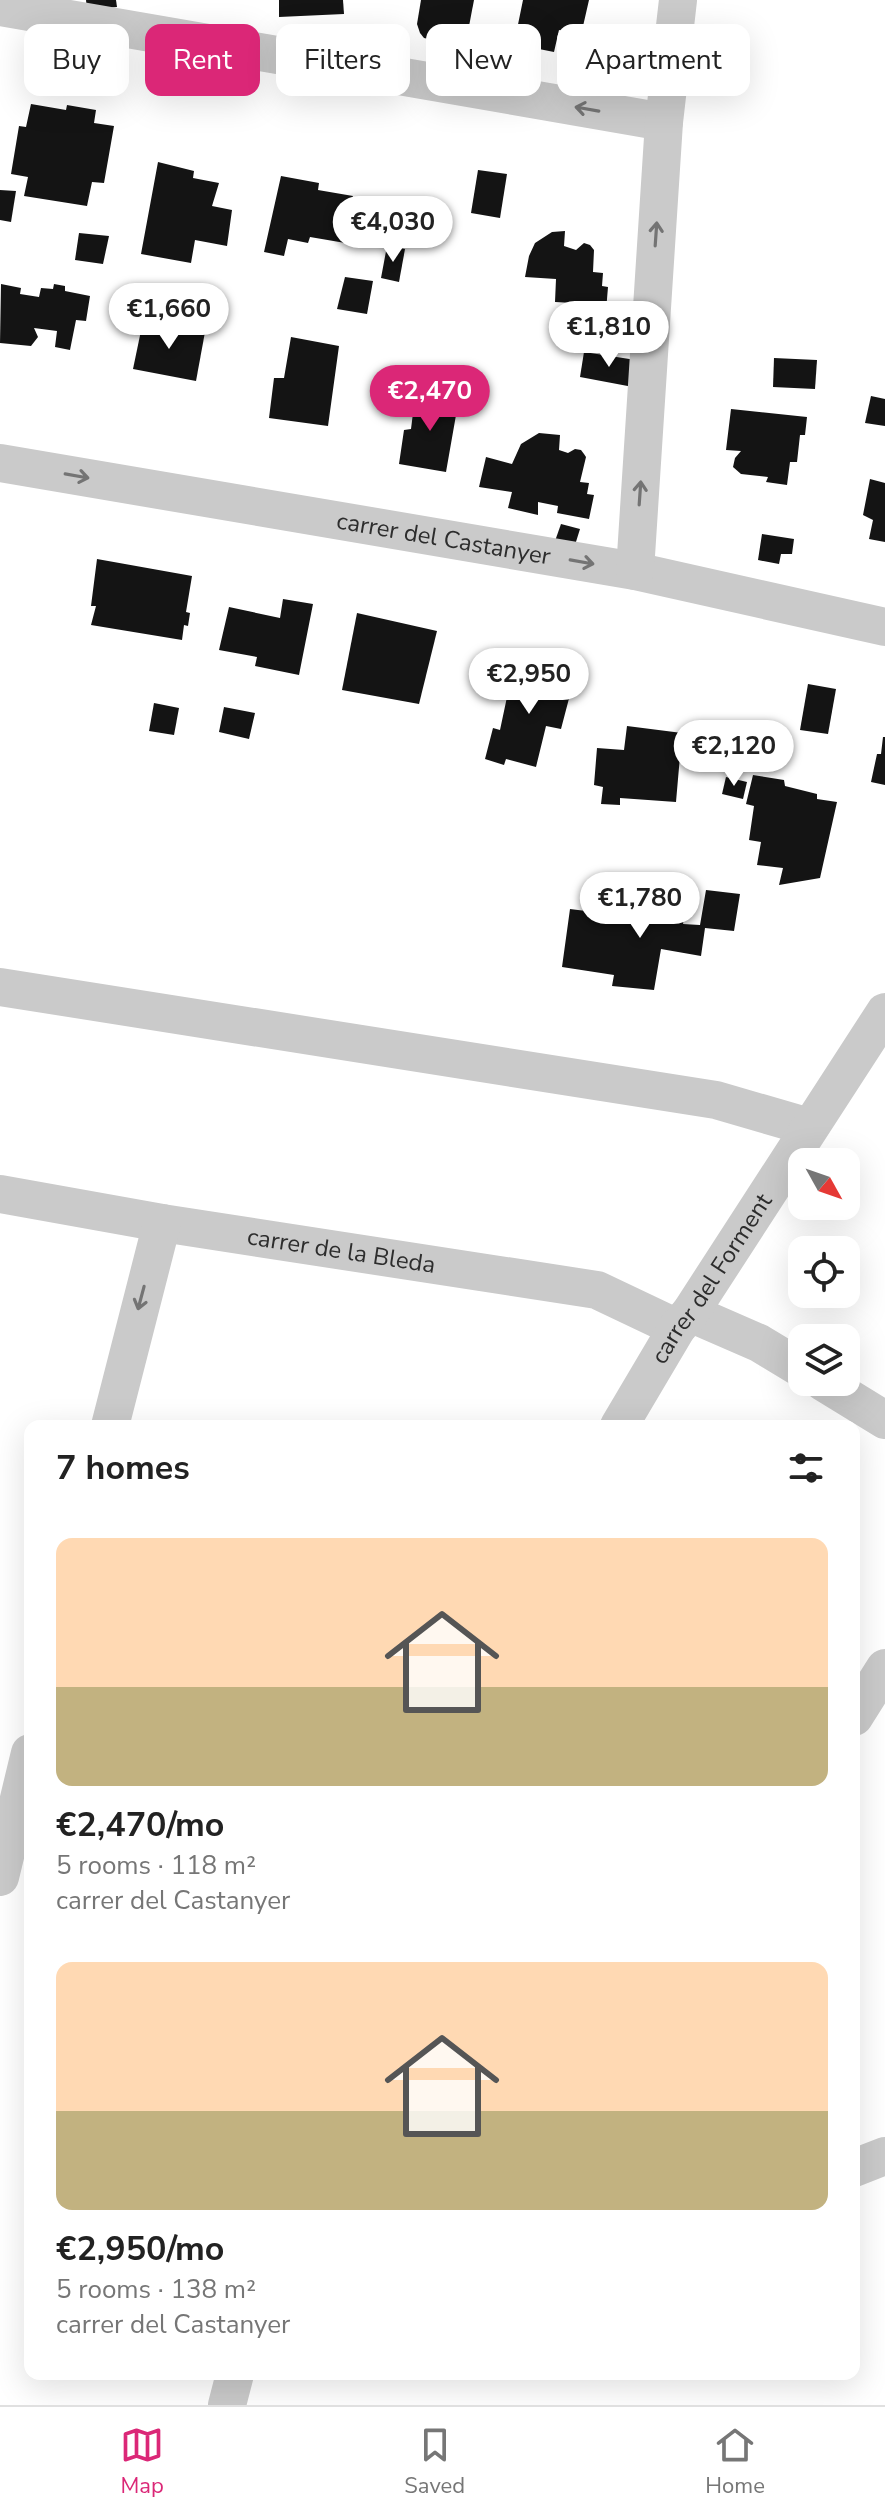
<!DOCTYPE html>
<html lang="en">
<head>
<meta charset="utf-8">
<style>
  :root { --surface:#fff; --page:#f2f2f2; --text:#222; --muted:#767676; --line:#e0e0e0; --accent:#db2777 }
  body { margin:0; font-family:"Nunito Sans",sans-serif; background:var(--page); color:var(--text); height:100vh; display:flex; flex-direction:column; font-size:30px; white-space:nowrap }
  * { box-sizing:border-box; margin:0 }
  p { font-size:26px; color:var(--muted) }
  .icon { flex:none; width:44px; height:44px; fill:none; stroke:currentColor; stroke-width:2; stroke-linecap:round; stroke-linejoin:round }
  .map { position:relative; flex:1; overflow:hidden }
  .side { position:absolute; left:24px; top:1420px; width:836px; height:960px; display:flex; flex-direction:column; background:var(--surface); border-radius:16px; box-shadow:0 8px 32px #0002 }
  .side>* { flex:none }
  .banner { position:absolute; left:24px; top:24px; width:838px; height:72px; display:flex; gap:16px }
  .needle { width:52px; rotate:130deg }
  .tools { position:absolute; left:788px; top:1148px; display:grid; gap:16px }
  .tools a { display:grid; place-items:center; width:72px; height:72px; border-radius:16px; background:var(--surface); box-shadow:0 8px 32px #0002; font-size:40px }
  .price { position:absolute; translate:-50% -68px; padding:0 18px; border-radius:28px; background:#fff; color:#222; font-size:26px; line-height:52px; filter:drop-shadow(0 2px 4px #0008) }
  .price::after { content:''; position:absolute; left:50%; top:48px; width:24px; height:18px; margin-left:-12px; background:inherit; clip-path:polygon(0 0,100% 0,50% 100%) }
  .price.on { background:var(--accent); color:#fff }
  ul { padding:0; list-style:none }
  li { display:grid; align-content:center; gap:16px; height:424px; padding:0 32px }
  li span { display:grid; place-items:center; height:248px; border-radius:16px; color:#555 }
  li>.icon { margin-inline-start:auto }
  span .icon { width:144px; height:144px; fill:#fffc; stroke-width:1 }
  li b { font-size:34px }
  h2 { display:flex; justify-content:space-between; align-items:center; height:96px; padding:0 32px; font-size:34px }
  .pill { padding:0 28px; border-radius:16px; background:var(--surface); box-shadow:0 8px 32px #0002; font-size:28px; line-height:72px }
  .pill.on { background:var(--accent); color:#fff }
  .tabs { display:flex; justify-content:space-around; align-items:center; height:112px; border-top:2px solid var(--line); background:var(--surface); font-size:22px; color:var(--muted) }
  .tabs a { display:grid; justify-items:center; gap:4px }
  .tabs .on { color:var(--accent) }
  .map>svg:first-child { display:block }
</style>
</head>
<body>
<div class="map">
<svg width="885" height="2405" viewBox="0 0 885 2405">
  <rect width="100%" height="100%" fill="#fff"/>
  <g fill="#141414">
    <path d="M86,0H116L117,7L87,10Z"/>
    <path d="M279,0H343L344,14L279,17Z"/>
    <path d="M421,0H474L465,47L424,38L420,33L417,24Z"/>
    <path d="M523,0H589L581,35L559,30L554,52L514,44Z"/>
    <path d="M31,104L66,110L67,105L96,110L94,123L114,126L104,183L92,182L87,206L24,196L28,177L11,174L19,126L26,127Z"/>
    <path d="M158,162L194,171L193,178L219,183L212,206L232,210L227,246L195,240L191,263L141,254Z"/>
    <path d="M478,170L507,174L500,218L471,213Z"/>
    <path d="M281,176L319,183L318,190L353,196L351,204L364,206L357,245L310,237L308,243L288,239L284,256L264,252Z"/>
    <path d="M0,190L16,191L11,222L0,220Z"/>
    <path d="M565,231L564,246L576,250L584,243L590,245L594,250L593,272L603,273L602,286L608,287L606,311L573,307V303L555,302L556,279L525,277L529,256L535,243L552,232Z"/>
    <path d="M79,233L109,236L103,264L75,260Z"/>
    <path d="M387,246L405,249L399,282L381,278Z"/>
    <path d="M345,277L373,281L367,314L337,309Z"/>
    <path d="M1,284L21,288L20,294L39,297L41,288L53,289L54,284L65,286V291L90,296L86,321L76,320L70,350L55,347L57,331L34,328L38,337L31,346L0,343Z"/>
    <path d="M143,321L205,332L196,381L133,369Z"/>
    <path d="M291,337L339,346L328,426L269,418L274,378H284Z"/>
    <path d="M584,352L636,360L633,387L580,377Z"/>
    <path d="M774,358L817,360L815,389L773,387Z"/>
    <path d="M432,392L459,398L446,472L399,464L404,430L411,429L415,397L431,398Z"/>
    <path d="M871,396L885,399V426L865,423Z"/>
    <path d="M731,409L807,417L805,435H800L797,462H790L787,485L766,482L768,477L741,474L733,467L735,458L741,451L726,450Z"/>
    <path d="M539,433L560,435L559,450L568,453L575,449L581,450L584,454L586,457L580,482L589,483L587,494L594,495L589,519L557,513L558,506L538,502V515L508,508L512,492L479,487L486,457L512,464L521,444Z"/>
    <path d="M870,479L885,483V542L869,539L873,520L863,515Z"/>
    <path d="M561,524L580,529L575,545L555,541Z"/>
    <path d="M762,534L794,539L792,554H781L779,564L758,560Z"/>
    <path d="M97,559L192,576L186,612L190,613L188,626L184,625L182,640L91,625L96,606H91Z"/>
    <path d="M283,599L313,604L299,675L255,666L257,657L219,650L229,607L280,618Z"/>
    <path d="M357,613L437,631L419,704L342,690Z"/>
    <path d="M519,663L563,674L561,684L572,687L561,729L546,726L536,767L506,759L504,765L485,759L493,728L500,730L507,697L512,698Z"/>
    <path d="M808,684L836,689L828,734L800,730Z"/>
    <path d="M154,703L179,708L174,735L149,731Z"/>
    <path d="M224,707L255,713L249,739L219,732Z"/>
    <path d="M627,726L682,733L676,802L620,798V805L601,804L603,787L594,785L597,748L624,750Z"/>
    <path d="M883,737H885V785L871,782L877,754H881Z"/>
    <path d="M753,775L784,780L785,786L817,794V799L837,802L820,878L779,885L783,868L757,865L761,842L749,840L754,806L746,804Z"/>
    <path d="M726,777L747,782L743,799L722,794Z"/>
    <path d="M706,890L740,894L734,931L705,928L701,956L661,949L654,990L612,986L614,975L562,967L570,909L618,915L620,910L684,918L683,924L700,925Z"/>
  </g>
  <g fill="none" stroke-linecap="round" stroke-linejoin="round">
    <g stroke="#cacaca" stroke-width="38">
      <path d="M0,7L664,122"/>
      <path id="s1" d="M0,463L635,571L885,627"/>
      <path d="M635,571L664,122L678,0"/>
      <path d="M0,987L716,1100L809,1127"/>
      <path id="s2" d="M0,1194L162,1223L597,1290L677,1328"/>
      <path d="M690,1313L759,1343L802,1369"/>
      <path d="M823,1382L885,1420"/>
      <path d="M110,1426L162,1223"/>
      <path id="s3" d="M619,1426L677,1328L690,1313L885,1012"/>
      <path d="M854,1717L885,1668"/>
      <path d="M0,1877L30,1753"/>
      <path d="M854,2168L885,2156"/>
      <path d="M227,2405L235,2374"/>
    </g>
  </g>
  <defs><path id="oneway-shaft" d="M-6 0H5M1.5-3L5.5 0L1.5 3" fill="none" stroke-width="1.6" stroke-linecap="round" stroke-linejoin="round" transform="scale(2)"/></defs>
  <g stroke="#747474">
    <use href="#oneway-shaft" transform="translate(587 109) rotate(-170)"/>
    <use href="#oneway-shaft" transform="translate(656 234) rotate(-86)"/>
    <use href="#oneway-shaft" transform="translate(77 476) rotate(10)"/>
    <use href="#oneway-shaft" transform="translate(640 493) rotate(-86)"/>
    <use href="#oneway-shaft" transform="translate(582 562) rotate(10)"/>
    <use href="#oneway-shaft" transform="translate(141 1298) rotate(105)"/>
  </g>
  <g text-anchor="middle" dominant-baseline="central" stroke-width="8" stroke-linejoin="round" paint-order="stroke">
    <g font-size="24" fill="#2d2d2d" stroke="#fff">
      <text stroke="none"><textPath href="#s1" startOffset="450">carrer del Castanyer</textPath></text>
      <text stroke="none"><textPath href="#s2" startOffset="346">carrer de la Bleda</textPath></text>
      <text stroke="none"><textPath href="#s3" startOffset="174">carrer del Forment</textPath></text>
    </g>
  </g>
</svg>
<div class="tools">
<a><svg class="needle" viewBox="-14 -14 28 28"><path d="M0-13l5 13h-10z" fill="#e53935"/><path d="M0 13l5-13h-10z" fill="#767676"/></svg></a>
<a><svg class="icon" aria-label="locate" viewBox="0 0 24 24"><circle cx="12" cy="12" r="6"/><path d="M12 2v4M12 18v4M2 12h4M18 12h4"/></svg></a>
<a><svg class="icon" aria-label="layers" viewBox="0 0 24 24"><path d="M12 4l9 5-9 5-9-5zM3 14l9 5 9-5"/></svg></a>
</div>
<b class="price" style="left:393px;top:264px">€4,030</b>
<b class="price" style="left:169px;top:351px">€1,660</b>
<b class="price" style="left:609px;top:369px">€1,810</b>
<b class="price on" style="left:430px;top:433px">€2,470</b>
<b class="price" style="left:529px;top:716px">€2,950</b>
<b class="price" style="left:734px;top:788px">€2,120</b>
<b class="price" style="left:640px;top:940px">€1,780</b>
<div class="banner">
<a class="pill">Buy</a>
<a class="pill on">Rent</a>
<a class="pill">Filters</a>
<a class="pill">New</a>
<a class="pill">Apartment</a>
</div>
<section class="side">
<h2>7 homes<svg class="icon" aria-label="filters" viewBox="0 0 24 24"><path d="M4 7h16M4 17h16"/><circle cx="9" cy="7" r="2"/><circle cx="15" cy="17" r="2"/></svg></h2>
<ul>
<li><span style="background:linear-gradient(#ffd9b3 60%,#c2b280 0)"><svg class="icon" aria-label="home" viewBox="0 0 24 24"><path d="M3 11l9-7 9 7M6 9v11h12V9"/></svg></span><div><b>€2,470/mo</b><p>5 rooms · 118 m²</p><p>carrer del Castanyer</p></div></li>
<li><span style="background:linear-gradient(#ffd9b3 60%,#c2b280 0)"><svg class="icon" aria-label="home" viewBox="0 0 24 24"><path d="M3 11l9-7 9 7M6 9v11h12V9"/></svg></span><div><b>€2,950/mo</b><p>5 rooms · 138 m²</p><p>carrer del Castanyer</p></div></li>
</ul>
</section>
</div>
<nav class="tabs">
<a class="on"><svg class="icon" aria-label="map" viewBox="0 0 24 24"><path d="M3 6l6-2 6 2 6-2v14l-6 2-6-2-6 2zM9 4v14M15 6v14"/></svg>Map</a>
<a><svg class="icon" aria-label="saved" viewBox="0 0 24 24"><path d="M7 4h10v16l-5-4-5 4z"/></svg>Saved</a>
<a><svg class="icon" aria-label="home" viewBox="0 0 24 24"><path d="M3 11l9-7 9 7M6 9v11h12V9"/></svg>Home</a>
</nav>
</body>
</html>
